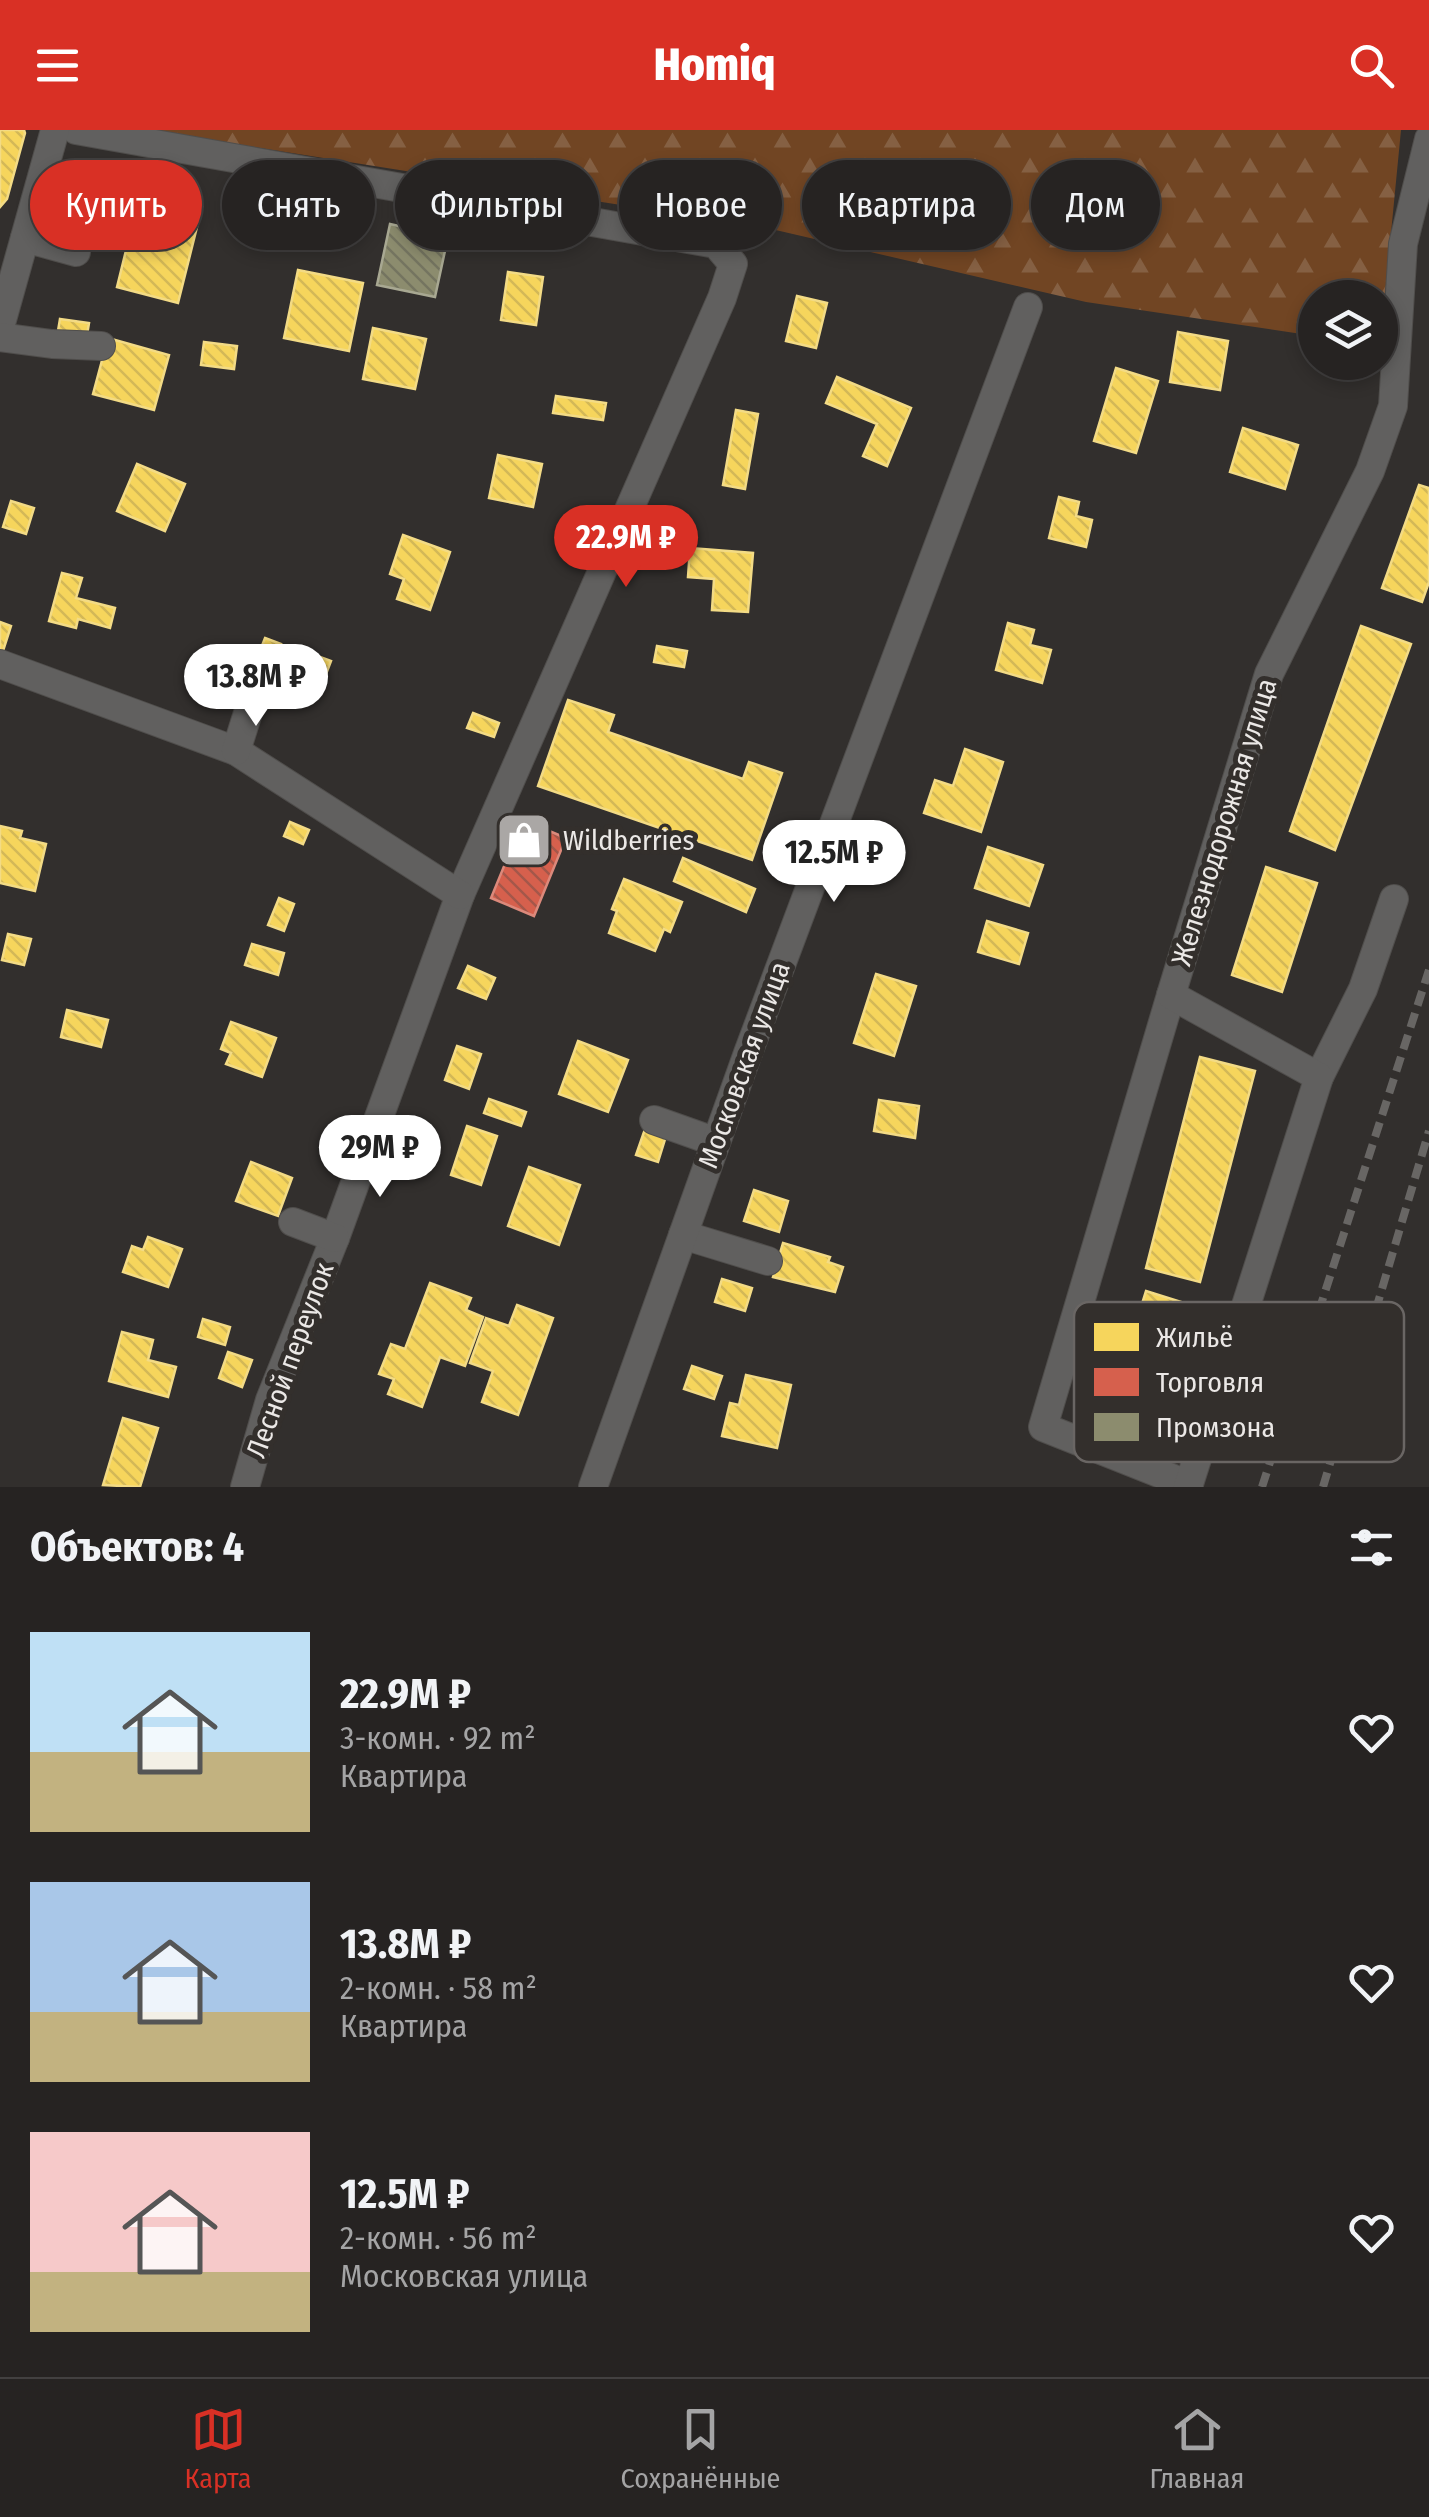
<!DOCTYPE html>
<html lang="ru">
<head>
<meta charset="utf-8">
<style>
  :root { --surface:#262322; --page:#322f2f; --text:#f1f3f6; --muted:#a4a4a5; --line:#424040; --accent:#d93025 }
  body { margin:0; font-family:"Fira Sans Condensed",sans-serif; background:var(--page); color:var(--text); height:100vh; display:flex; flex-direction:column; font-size:38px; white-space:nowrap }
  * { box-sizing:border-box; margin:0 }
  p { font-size:32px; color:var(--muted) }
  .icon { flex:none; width:55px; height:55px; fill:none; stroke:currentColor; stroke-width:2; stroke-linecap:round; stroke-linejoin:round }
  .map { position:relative; height:1357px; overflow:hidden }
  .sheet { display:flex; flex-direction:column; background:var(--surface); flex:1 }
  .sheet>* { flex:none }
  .top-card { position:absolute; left:30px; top:30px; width:1370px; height:90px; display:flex; gap:20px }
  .tools { position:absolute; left:1298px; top:150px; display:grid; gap:20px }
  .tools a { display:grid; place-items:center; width:100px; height:100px; border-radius:50%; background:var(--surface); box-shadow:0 5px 15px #0003,0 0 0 2px var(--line); font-size:50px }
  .price { position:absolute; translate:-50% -85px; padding:0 22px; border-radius:35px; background:#fff; color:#222; font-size:32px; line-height:65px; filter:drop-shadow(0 2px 5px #0008) }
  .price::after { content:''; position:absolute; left:50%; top:60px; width:30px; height:22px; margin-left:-15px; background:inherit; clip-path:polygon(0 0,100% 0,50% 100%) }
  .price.selected { background:var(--accent); color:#fff }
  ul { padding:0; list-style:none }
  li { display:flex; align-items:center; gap:30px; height:250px; padding:0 30px }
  li span { display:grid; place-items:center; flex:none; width:280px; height:200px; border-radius:0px; color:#555 }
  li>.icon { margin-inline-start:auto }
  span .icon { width:120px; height:120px; fill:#fffc; stroke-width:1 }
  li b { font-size:42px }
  h2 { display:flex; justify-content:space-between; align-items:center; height:120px; padding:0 30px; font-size:42px }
  .chip { padding:0 35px; border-radius:45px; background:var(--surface); box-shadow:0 5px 15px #0003,0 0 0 2px var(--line); font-size:35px; line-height:90px }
  .chip.selected { background:var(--accent); color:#fff }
  header { display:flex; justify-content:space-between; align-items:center; height:130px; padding:0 30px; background:var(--accent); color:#fff; font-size:45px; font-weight:800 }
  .tabs { display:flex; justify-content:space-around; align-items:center; height:140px; border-top:2px solid var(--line); background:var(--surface); font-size:28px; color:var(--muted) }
  .tabs a { display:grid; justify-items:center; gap:5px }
  .tabs .selected { color:var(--accent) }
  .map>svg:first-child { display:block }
</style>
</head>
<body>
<header><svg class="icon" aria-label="menu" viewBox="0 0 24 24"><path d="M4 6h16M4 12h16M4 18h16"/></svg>Homiq<svg class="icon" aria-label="search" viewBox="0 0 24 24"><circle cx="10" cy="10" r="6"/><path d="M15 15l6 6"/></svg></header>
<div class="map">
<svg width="1429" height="1357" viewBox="0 0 1429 1357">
  <defs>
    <pattern id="forest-firs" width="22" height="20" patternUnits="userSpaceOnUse" patternTransform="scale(2.5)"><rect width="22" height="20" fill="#714523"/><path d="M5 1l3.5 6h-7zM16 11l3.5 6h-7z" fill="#856043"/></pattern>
    <pattern id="homes-back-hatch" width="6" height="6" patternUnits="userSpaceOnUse" patternTransform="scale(2.5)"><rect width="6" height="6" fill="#f6d55c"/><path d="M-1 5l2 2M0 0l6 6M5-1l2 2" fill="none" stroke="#d3b857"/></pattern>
    <pattern id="shops-back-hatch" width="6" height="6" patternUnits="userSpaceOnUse" patternTransform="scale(2.5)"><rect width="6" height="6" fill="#d6604d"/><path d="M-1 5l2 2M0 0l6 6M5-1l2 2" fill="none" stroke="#a4574a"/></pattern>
    <pattern id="industry-back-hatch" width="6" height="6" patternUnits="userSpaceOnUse" patternTransform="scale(2.5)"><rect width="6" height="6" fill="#8c8c6e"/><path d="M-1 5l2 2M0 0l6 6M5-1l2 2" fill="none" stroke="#747460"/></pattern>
  </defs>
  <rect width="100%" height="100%" fill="#322f2d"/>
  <path fill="url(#forest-firs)" d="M146,0H1401L1380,216V168H1315V206L1086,172L767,98Z"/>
  <g fill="url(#homes-back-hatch)" stroke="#f3db85" stroke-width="2.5">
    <path d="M0,0H24L25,3L7,69L0,77Z"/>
    <path d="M152,65L202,77L178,173L117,157L134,88L145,91Z"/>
    <path d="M298,140L363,153L349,221L284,208Z"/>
    <path d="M508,142L543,147L536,195L501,190Z"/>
    <path d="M797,166L827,173L816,218L786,211Z"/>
    <path d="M60,189L89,193L86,211L57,207Z"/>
    <path d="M373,198L426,209L415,259L363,249Z"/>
    <path d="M1178,202L1228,211L1220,260L1170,252Z"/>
    <path d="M108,208L169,225L154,280L93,264Z"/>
    <path d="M204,212L237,216L234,239L201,235Z"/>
    <path d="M1116,238L1158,251L1136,323L1094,311Z"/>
    <path d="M837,247L911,278L887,336L863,326L877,294L826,273Z"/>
    <path d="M556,266L606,273L603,290L553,283Z"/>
    <path d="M736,280L758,284L745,359L723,355Z"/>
    <path d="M1243,298L1298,315L1285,359L1230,342Z"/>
    <path d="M498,325L542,334L533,377L489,368Z"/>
    <path d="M137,334L185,354L165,401L117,381Z"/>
    <path d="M1419,355L1429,358V452L1422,472L1382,458Z"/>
    <path d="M1059,367L1079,372L1076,386L1092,390L1086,417L1049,408Z"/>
    <path d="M11,371L34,378L26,404L3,397Z"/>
    <path d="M403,405L450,422L430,480L397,469L404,449L390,444Z"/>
    <path d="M690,418L753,423L748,482L712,480L714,449L688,447Z"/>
    <path d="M62,443L82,448L76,468L115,478L110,498L78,489L76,498L49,491Z"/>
    <path d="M0,492L11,496L3,521L0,520Z"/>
    <path d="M1008,493L1034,500L1030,515L1051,520L1042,553L996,540Z"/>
    <path d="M1361,496L1411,514L1335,720L1290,701Z"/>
    <path d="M265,508L281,514L266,553L250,546Z"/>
    <path d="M657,516L687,521L684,537L654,532Z"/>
    <path d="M293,517L331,531L317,568L280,554Z"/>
    <path d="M568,570L614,585L608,602L743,649L749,632L782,643L752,730L538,656Z"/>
    <path d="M473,583L499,593L494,607L467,598Z"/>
    <path d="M965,619L1003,632L981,702L924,683L935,650L953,656Z"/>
    <path d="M290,692L309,700L303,714L284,706Z"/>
    <path d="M0,696L22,701L20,708L46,714L35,761L0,753Z"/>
    <path d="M988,717L1043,735L1029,776L975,758Z"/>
    <path d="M683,728L755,759L746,782L674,751Z"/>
    <path d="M1266,737L1317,753L1282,862L1232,845Z"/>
    <path d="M624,749L682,772L670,802L664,799L655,821L609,803L617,781L612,779Z"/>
    <path d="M279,768L294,774L284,801L268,795Z"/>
    <path d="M987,791L1028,803L1019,834L978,822Z"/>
    <path d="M8,804L31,809L24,835L2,830Z"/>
    <path d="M252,814L284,823L278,845L245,835Z"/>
    <path d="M468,836L495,848L486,869L458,858Z"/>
    <path d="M876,844L916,856L894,926L854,913Z"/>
    <path d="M67,880L108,890L101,917L61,907Z"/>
    <path d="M231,892L276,908L262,947L226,934L231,923L221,919Z"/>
    <path d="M578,911L628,930L608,982L559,964Z"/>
    <path d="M457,916L481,924L469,959L445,950Z"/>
    <path d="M1200,927L1255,941L1200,1152L1146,1138Z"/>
    <path d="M489,969L526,982L521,996L484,983Z"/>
    <path d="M879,970L919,976L915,1008L874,1001Z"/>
    <path d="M467,996L497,1006L481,1055L451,1045Z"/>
    <path d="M645,999L666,1006L658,1032L636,1025Z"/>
    <path d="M251,1032L292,1048L278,1086L236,1071Z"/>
    <path d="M529,1037L580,1055L559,1115L508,1096Z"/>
    <path d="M754,1060L788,1071L779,1102L744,1091Z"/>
    <path d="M148,1107L182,1119L168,1157L123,1142L132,1116L143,1120Z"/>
    <path d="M783,1113L830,1127L828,1132L843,1137L835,1162L773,1147Z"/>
    <path d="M722,1149L752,1158L745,1181L715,1172Z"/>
    <path d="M430,1153L471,1168L466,1180L483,1187L465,1236L440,1227L422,1277L388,1264L394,1249L379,1244L391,1214L405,1219Z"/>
    <path d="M1146,1161L1191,1175L1150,1306L1105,1292Z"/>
    <path d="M517,1175L553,1188L518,1285L482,1272L493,1241L470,1233L486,1188L509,1196Z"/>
    <path d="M203,1189L230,1197L225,1215L198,1207Z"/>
    <path d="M122,1202L153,1210L148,1230L176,1237L168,1267L109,1251Z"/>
    <path d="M228,1222L252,1230L242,1257L219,1248Z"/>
    <path d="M692,1236L722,1246L714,1269L684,1259Z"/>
    <path d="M746,1245L791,1255L777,1318L722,1306L730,1273L739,1275Z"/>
    <path d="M123,1288L158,1298L140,1357L103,1355Z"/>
  </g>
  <path fill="url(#shops-back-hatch)" stroke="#dc897b" stroke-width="2.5" d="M523,690L566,708L534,786L491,768Z"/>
  <path fill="url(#industry-back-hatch)" stroke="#a8a892" stroke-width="2.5" d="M390,94L448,107L435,167L377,155Z"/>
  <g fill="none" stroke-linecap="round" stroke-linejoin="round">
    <g stroke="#504e4c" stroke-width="30">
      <g id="minor">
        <path d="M76,0L716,114L733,134L722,168L460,765L335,1108L270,1270L245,1357"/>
        <path d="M25,108L76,122"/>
        <path d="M0,197L55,0"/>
        <path d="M0,207L52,214L101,216"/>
        <path d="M0,534L236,621L460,765"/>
        <path d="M236,621L252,570"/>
        <path d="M1171,865L1043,1297L1189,1355"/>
        <path d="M1319,947L1363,859L1394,769"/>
        <path d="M654,990L716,1012"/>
        <path d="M293,1092L335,1108"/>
        <path d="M683,1105L768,1131"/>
        <path d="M593,1357L748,923L1028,177"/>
        <path d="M1188,1357L1319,947L1171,865L1269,544L1370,341L1393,276L1403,114L1429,9"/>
      </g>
    </g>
    <use href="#minor" stroke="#61605f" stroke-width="28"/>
    <g stroke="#686664" stroke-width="8" stroke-dasharray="15 8" stroke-linecap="butt">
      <path d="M1262,1357L1429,840"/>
      <path d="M1323,1357L1429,1001"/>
    </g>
  </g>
  <defs>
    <g id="shop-square" transform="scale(2.875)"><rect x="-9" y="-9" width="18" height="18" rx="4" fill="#aaa7a5" stroke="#332f2c"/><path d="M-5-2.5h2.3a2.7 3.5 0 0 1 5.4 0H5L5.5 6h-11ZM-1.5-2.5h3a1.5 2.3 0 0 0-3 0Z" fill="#fff"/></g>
  </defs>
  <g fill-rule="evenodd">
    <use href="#shop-square" x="524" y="710"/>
  </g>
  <g text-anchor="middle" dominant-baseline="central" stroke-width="10" stroke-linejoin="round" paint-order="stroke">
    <g font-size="28" fill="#ebe8e6" stroke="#332f2c">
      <text transform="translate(1224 692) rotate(-73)">Железнодорожная улица</text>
      <text transform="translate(744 935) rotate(-70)">Московская улица</text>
      <text transform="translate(290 1230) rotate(-70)">Лесной переулок</text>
    </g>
    <g font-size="28" fill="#ebe8e6" stroke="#332f2c" text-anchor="start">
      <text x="563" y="710">Wildberries</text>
    </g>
  </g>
  <rect x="1074" y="1172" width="330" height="160" rx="15" fill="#332f2c" stroke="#6a6664" stroke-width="2.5"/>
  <rect x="1094" y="1193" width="45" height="28" fill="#f6d55c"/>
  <rect x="1094" y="1238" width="45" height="28" fill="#d6604d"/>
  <rect x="1094" y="1283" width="45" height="28" fill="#8c8c6e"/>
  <g font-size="28" fill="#ebe8e6">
    <text x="1156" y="1217">Жильё</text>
    <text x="1156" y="1262">Торговля</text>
    <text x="1156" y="1307">Промзона</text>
  </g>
</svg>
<div class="tools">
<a><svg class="icon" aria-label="layers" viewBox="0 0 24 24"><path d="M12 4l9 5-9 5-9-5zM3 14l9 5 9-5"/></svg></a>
</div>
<b class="price selected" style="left:626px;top:460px">22.9M ₽</b>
<b class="price" style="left:256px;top:599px">13.8M ₽</b>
<b class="price" style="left:834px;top:775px">12.5M ₽</b>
<b class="price" style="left:380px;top:1070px">29M ₽</b>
<div class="top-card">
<a class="chip selected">Купить</a>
<a class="chip">Снять</a>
<a class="chip">Фильтры</a>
<a class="chip">Новое</a>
<a class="chip">Квартира</a>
<a class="chip">Дом</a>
</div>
</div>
<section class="sheet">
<h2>Объектов: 4<svg class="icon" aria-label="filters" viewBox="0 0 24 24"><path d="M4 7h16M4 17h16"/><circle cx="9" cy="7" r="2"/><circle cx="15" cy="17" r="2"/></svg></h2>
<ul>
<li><span style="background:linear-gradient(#bfe0f5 60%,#c2b280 0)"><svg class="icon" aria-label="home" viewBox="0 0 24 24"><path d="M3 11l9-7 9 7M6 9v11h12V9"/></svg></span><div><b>22.9M ₽</b><p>3-комн. · 92 m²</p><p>Квартира</p></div><svg class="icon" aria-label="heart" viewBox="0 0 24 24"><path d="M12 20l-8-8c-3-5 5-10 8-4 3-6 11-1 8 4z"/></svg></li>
<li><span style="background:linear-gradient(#a9c7e8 65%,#c2b280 0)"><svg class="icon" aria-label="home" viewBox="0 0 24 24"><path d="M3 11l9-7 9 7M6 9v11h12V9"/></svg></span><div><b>13.8M ₽</b><p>2-комн. · 58 m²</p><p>Квартира</p></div><svg class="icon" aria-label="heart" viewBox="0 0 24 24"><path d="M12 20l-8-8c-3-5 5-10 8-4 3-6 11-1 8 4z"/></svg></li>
<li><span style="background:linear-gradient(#f6c9c9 70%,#c2b280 0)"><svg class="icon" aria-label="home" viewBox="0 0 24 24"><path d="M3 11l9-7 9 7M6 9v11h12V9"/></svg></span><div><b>12.5M ₽</b><p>2-комн. · 56 m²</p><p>Московская улица</p></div><svg class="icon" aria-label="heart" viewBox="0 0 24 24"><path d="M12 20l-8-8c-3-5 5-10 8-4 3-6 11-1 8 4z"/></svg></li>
</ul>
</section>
<nav class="tabs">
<a class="selected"><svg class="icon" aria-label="map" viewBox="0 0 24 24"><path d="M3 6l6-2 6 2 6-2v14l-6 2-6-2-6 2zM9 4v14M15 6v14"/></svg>Карта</a>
<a><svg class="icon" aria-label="saved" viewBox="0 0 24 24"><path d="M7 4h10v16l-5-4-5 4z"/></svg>Сохранённые</a>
<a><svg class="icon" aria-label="home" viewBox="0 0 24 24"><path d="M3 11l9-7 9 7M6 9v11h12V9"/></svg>Главная</a>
</nav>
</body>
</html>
